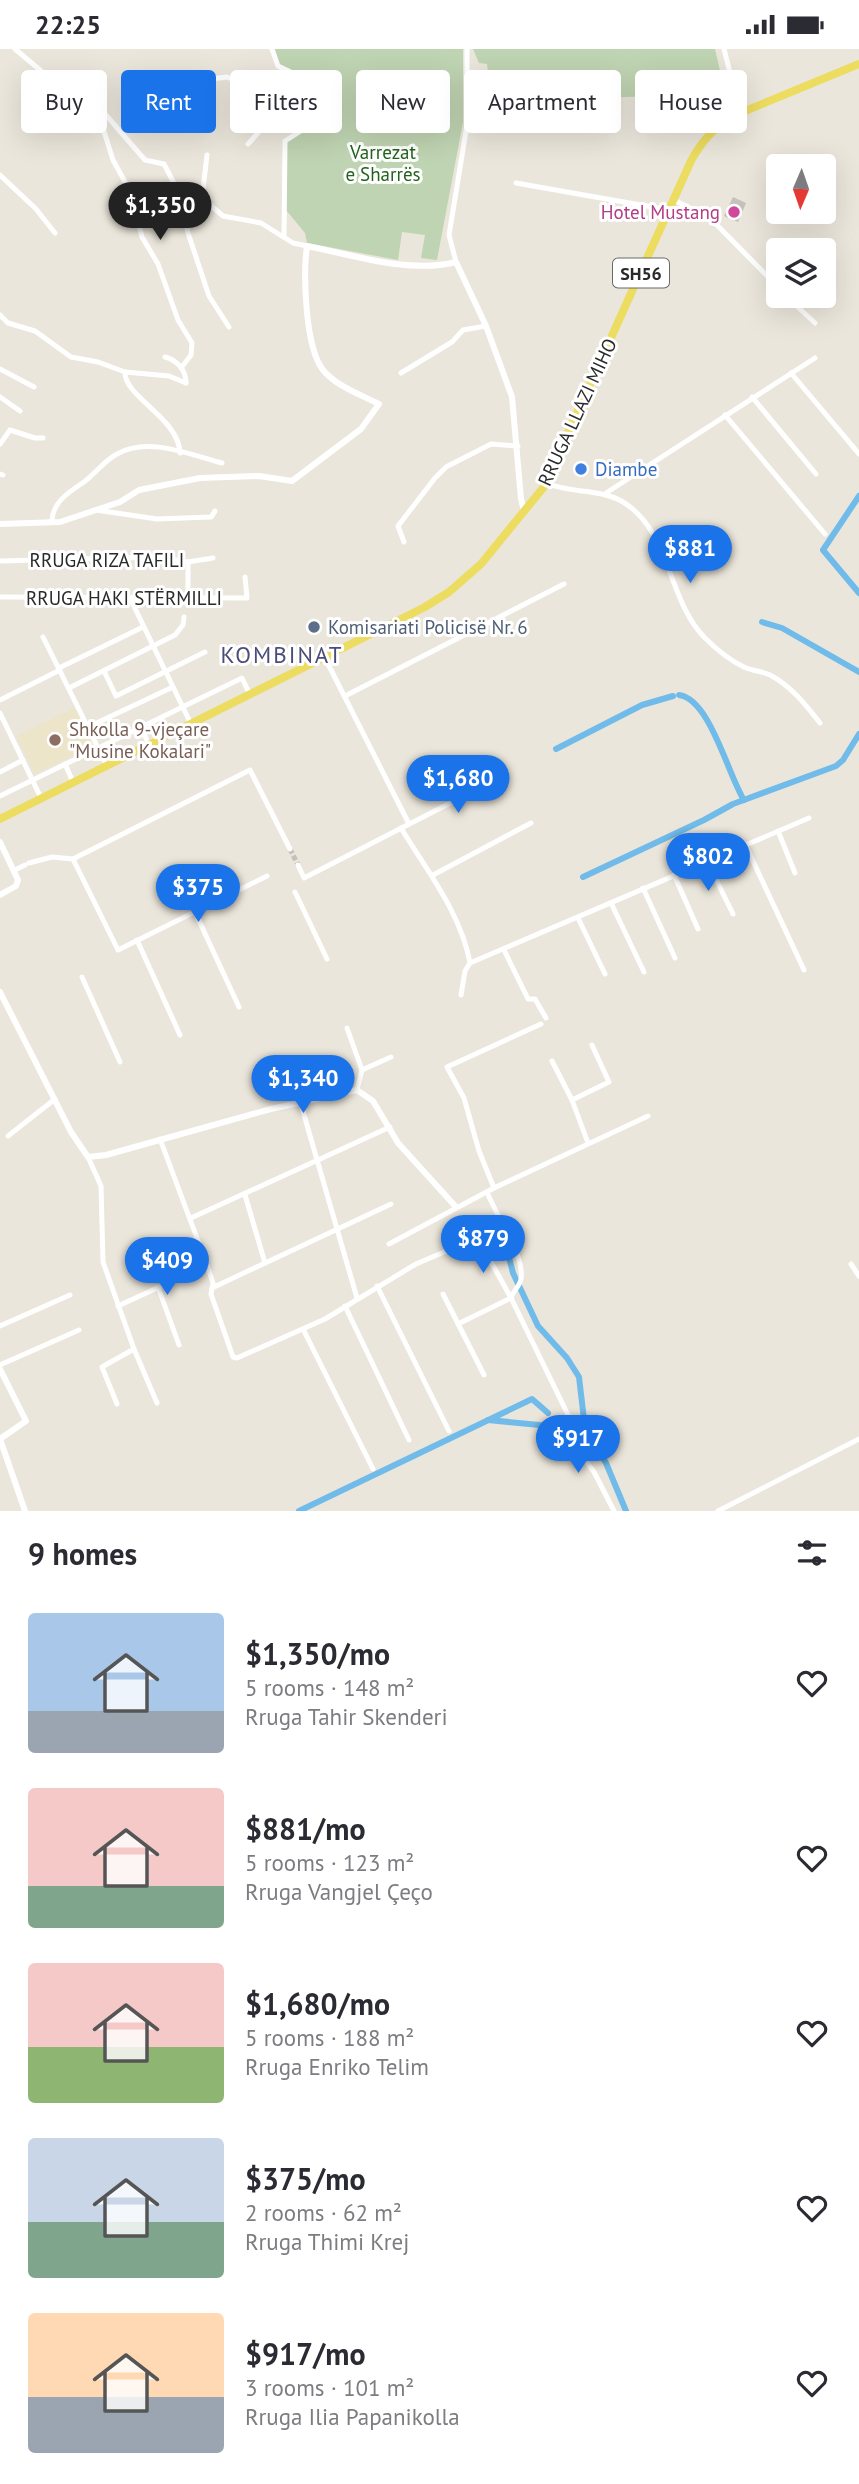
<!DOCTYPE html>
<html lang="en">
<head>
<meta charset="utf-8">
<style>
  :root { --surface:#fff; --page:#f7f7f7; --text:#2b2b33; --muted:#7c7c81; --accent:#1a73e8 }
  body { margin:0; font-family:"PT Sans",sans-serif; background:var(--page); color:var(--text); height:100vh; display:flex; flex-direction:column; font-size:26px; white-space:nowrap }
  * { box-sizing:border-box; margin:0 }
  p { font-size:23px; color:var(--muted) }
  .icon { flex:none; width:38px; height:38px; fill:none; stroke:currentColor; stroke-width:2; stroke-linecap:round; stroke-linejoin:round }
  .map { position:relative; height:1462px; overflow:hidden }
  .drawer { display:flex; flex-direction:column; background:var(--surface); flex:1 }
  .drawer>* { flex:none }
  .banner { position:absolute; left:21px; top:21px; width:817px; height:63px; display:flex; gap:14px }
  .needle { width:46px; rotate:182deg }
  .fabs { position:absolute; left:766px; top:105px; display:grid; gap:14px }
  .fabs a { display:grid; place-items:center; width:70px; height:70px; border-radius:7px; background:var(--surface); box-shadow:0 7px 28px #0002; font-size:35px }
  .price { position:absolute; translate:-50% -60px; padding:0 16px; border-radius:24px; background:var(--accent); color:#fff; font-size:23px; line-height:46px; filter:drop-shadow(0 2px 4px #0008) }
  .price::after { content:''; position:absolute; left:50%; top:42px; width:21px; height:16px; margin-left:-10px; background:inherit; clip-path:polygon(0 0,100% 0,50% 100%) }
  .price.selected { background:#222; color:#fff }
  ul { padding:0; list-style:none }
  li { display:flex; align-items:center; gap:21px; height:175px; padding:0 28px }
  li span { display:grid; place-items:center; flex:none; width:196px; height:140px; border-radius:7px; color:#555 }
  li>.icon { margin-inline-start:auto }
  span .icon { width:84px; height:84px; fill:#fffc; stroke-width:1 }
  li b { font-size:30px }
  h2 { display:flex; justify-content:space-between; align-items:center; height:84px; padding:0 28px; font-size:30px }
  .chip { padding:0 24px; border-radius:7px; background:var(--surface); box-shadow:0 7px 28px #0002; font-size:24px; line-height:63px }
  .chip.selected { background:var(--accent); color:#fff }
  .status { display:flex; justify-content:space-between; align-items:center; height:49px; padding:0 35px; background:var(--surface); direction:ltr }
  .status svg { height:19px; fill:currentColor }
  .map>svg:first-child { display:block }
</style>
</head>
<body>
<div class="status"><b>22:25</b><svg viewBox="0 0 49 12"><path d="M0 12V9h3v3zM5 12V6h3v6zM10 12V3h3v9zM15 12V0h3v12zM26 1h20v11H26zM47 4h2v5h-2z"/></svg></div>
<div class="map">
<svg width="859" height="1462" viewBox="0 0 859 1462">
  <rect width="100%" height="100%" fill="#ebe6db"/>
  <path fill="#ece5ca" d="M75,658L94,696L35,725L16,687Z"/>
  <g fill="#bfd4b2">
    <path d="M274,0H463V73L437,211L421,209L425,186L402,183L398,211L307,194L305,184L286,161L287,92L329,68C356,41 294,24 277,14Z"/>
    <path d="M473,0H715L723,35L703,45L601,49L478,50L481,34L489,33L487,15L479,14Z"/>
  </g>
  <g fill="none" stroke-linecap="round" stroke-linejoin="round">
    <g stroke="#70bbea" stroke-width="6">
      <path d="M859,447L823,501L859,544"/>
      <path d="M762,573L782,579L859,623"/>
      <path d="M679,646C710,650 728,726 744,751"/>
      <path d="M556,700L642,656L673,647"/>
      <path d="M583,828L704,771L733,755L836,717L843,711L859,685"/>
      <path d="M499,1179L505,1192L513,1224L538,1277L567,1309L579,1328L585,1379L606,1414L626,1462"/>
      <path d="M488,1371L560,1378L584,1374"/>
      <path d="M299,1462L532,1350L548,1364"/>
    </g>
  </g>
  <path fill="#c6c2ba" d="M733,148L746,154L738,173L724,167Z"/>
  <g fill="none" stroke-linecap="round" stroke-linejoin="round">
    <path stroke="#c4c0b7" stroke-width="5" stroke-dasharray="5 2.5" stroke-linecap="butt" d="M290,800L298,816"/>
    <g stroke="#fff" stroke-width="5">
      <path d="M15,0L46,26L99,58L145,111L164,115L179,144L188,184L209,247L229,278"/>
      <path d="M272,0L278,17C296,27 336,37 332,62L326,66L285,92L284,188"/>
      <path d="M724,0L740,64"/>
      <path d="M186,33L227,28L258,41L278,56"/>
      <path d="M90,54V60L102,76L113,111L130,142L142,188L158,215L178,271L192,294L191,306L181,319"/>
      <path d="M248,95C260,83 267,71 277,58C285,48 300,45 307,33"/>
      <path d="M0,126L36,160L55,184"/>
      <path d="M516,134L669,161"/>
      <path d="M179,144L202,149L223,167L261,174L293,194L307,197"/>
      <path d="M202,149L207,106"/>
      <path d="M674,151L711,170L779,239"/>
      <path d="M456,213L449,186L467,76V0"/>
      <path d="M786,247L815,274"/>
      <path d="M0,266L8,274L35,282L71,308L98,313L125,323L169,327L186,334"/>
      <path d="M165,308C177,311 186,321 186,334"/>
      <path d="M0,320L34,338"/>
      <path d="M125,323C124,348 179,369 180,404"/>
      <path d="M401,324L452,293L463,281L486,277"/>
      <path d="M791,324L859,405"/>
      <path d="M0,348L20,362"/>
      <path d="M752,348L816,425"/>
      <path d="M725,366L825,485"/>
      <path d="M0,395L10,381L35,389H43"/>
      <path d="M0,425L3,426"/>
      <path d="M546,434C572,445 599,439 623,453C671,482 667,551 705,589C716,600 731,612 744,618C752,622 762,622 770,626C791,637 805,655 820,674"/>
      <path d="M606,444L815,309"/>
      <path d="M96,461L157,470L211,468L215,462"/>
      <path d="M52,473C52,453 69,443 84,433C95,425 105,411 117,405C149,387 190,406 222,414"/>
      <path d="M404,493L398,477L435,429L446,418L491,395L518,397"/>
      <path d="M0,512L159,508L188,513L213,509"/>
      <path d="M0,548L247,549L245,528"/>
      <path d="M130,549L191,675"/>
      <path d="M188,549V513"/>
      <path d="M43,588L107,717"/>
      <path d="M325,609L409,775"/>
      <path d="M59,619L143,578"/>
      <path d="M104,622L116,647L205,603"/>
      <path d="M69,639L175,586L183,576L184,568"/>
      <path d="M345,647L564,535"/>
      <path d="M0,651L60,621"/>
      <path d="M0,664L41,749"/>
      <path d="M88,678L173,638"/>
      <path d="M141,678L149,696"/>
      <path d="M65,715L73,733"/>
      <path d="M0,723L23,711"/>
      <path d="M0,747L242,629L250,646"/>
      <path d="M401,779C427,822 461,864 470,914L465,922L461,946"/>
      <path d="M778,782L795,824"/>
      <path d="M745,795L804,921"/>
      <path d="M73,810L118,901L267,827"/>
      <path d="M707,812L733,865"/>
      <path d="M29,814L52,808L73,810L250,721L290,800"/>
      <path d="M298,816L304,829L503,727"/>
      <path d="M15,821L25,816"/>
      <path d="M433,826L531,774"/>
      <path d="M674,826L698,880"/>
      <path d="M643,839L675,909"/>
      <path d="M295,843L327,910"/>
      <path d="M611,854L644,923"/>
      <path d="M195,863L239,958"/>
      <path d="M578,869L605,925"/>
      <path d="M137,891L180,986"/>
      <path d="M504,901L528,950H535L546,969"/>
      <path d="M470,914L809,769"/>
      <path d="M82,928L120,1013"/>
      <path d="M347,979L362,1021L357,1041"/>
      <path d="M552,1012L572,1051"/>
      <path d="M362,1021L391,1008"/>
      <path d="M300,1052L357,1249"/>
      <path d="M8,1087L55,1050"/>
      <path d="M160,1090L207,1216L213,1234L211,1245L233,1308L237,1309L325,1270L416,1215L477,1189"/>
      <path d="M588,1094L572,1051L609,1033L592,996"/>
      <path d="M88,1108L101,1137L103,1213L134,1300L157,1354"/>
      <path d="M494,1139L479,1102L464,1049L447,1018L541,975"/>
      <path d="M487,1143C495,1165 525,1206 521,1230C520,1237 513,1242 511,1249"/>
      <path d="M245,1146L265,1214"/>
      <path d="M191,1169L390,1078"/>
      <path d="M470,1175L511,1249L570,1370L578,1402L594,1423L614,1462"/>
      <path d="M389,1195L494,1139L648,1067"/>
      <path d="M851,1215L859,1227"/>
      <path d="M377,1237L449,1382"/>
      <path d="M158,1238L179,1296"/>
      <path d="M212,1239L391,1155"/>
      <path d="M443,1245L484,1326"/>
      <path d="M118,1257L207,1216"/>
      <path d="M345,1257L409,1391"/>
      <path d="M458,1275L511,1249"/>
      <path d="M0,1277L70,1246"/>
      <path d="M303,1280L373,1420"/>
      <path d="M0,1316L79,1281"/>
      <path d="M117,1355L102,1318L134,1300"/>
      <path d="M718,1462L859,1390"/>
    </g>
    <g stroke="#fff" stroke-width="6">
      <path d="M0,475L60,473L120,453L139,441L200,429L259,427L292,432L361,380L379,355C361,346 336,337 323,321C305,298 303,225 307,197C354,206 408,225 456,213L486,277L512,348L521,450L524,462"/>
      <path d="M0,793L18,831L16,837L0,846"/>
      <path d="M0,943L71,1083L88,1108L106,1106L271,1060L357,1041L373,1052L398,1094L456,1158"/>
      <path d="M0,1320L26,1372L0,1390L25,1462"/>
    </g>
    <path stroke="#ecdc5f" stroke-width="8" d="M0,770L425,558L449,543L481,515L543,439L691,112C701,93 714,78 733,67L859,15"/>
  </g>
  <circle fill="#d1479c" stroke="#fff" stroke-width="2.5" cx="734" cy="163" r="7"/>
  <circle fill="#3f7fe0" stroke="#fff" stroke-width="2.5" cx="581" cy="420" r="7"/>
  <circle fill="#5c6f8a" stroke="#fff" stroke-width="2.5" cx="314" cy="578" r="7"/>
  <circle fill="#8d6e63" stroke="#fff" stroke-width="2.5" cx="55" cy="691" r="7"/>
  <g text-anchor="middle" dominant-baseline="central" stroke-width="6" stroke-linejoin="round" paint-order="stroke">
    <rect fill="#fff" stroke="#696969" stroke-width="2" x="613" y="209.5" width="56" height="29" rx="5"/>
    <g font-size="18" font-weight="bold" fill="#292929">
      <text x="641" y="224">SH56</text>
    </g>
    <g font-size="19" fill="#22631c" stroke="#fff">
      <text x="383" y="103">Varrezat<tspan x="383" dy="22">e Sharrës</tspan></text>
    </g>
    <g font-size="19" fill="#b23c85" stroke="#fff" text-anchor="end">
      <text x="720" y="163">Hotel Mustang</text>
    </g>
    <g font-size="19" fill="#292929" stroke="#fff">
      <text transform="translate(577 363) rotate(-65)">RRUGA LLAZI MIHO</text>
      <text x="107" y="511">RRUGA RIZA TAFILI</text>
      <text x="124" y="549">RRUGA HAKI STËRMILLI</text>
    </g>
    <g font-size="19" fill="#366cbe" stroke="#fff" text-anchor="start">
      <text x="595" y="420">Diambe</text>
    </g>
    <g font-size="19" fill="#4e5e75" stroke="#fff" text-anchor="start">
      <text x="328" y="578">Komisariati Policisë Nr. 6</text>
    </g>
    <g font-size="19" fill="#785e54" stroke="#fff" text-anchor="start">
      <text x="69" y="680">Shkolla 9-vjeçare<tspan x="69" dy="22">"Musine Kokalari"</tspan></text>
    </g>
    <g font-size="23" letter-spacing="2" fill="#4b4d78" stroke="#fff">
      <text x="282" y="605">KOMBINAT</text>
    </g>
  </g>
</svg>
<div class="fabs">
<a><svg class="needle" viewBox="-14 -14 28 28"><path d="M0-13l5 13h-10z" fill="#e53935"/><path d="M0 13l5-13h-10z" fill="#7c7c81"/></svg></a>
<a><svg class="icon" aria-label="layers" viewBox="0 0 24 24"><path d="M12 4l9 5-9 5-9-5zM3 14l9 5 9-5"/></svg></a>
</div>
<b class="price selected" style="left:160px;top:193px">$1,350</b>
<b class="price" style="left:690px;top:536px">$881</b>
<b class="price" style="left:458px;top:766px">$1,680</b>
<b class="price" style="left:708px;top:844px">$802</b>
<b class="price" style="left:198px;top:875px">$375</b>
<b class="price" style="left:303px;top:1066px">$1,340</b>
<b class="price" style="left:483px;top:1226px">$879</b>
<b class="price" style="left:167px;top:1248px">$409</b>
<b class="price" style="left:578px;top:1426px">$917</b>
<div class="banner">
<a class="chip">Buy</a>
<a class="chip selected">Rent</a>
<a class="chip">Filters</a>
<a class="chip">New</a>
<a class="chip">Apartment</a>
<a class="chip">House</a>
</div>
</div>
<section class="drawer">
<h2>9 homes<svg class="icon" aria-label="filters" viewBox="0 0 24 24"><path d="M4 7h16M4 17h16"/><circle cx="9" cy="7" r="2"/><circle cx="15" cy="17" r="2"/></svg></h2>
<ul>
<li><span style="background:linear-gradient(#a9c7e8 70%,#9aa5b1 0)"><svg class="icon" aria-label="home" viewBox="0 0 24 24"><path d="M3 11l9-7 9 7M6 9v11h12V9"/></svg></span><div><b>$1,350/mo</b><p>5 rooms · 148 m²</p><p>Rruga Tahir Skenderi</p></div><svg class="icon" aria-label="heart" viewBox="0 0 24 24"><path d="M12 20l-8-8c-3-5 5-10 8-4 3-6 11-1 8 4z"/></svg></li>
<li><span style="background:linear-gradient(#f6c9c9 70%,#7fa58c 0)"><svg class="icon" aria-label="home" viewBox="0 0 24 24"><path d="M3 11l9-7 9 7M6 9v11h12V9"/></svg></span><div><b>$881/mo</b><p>5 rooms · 123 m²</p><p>Rruga Vangjel Çeço</p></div><svg class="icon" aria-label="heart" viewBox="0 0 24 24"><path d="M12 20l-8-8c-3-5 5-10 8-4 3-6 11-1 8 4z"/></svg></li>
<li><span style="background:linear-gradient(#f6c9c9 60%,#8fb573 0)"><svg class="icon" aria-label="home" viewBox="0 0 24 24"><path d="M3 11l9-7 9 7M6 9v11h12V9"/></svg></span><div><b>$1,680/mo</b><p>5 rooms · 188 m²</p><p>Rruga Enriko Telim</p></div><svg class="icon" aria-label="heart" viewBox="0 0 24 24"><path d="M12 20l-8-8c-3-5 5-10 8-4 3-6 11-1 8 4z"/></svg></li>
<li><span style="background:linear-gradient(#c9d6e8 60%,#7fa58c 0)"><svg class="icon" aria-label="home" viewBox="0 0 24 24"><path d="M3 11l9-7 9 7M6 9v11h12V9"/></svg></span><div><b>$375/mo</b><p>2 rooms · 62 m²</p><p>Rruga Thimi Krej</p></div><svg class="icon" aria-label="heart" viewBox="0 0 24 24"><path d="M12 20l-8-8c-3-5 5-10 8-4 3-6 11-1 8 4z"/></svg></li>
<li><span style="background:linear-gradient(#ffd9b3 60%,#9aa5b1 0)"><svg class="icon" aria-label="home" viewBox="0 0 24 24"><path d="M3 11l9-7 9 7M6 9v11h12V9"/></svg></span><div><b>$917/mo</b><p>3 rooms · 101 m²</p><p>Rruga Ilia Papanikolla</p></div><svg class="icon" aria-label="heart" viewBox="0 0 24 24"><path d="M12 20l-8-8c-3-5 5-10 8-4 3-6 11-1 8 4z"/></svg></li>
</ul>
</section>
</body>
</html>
